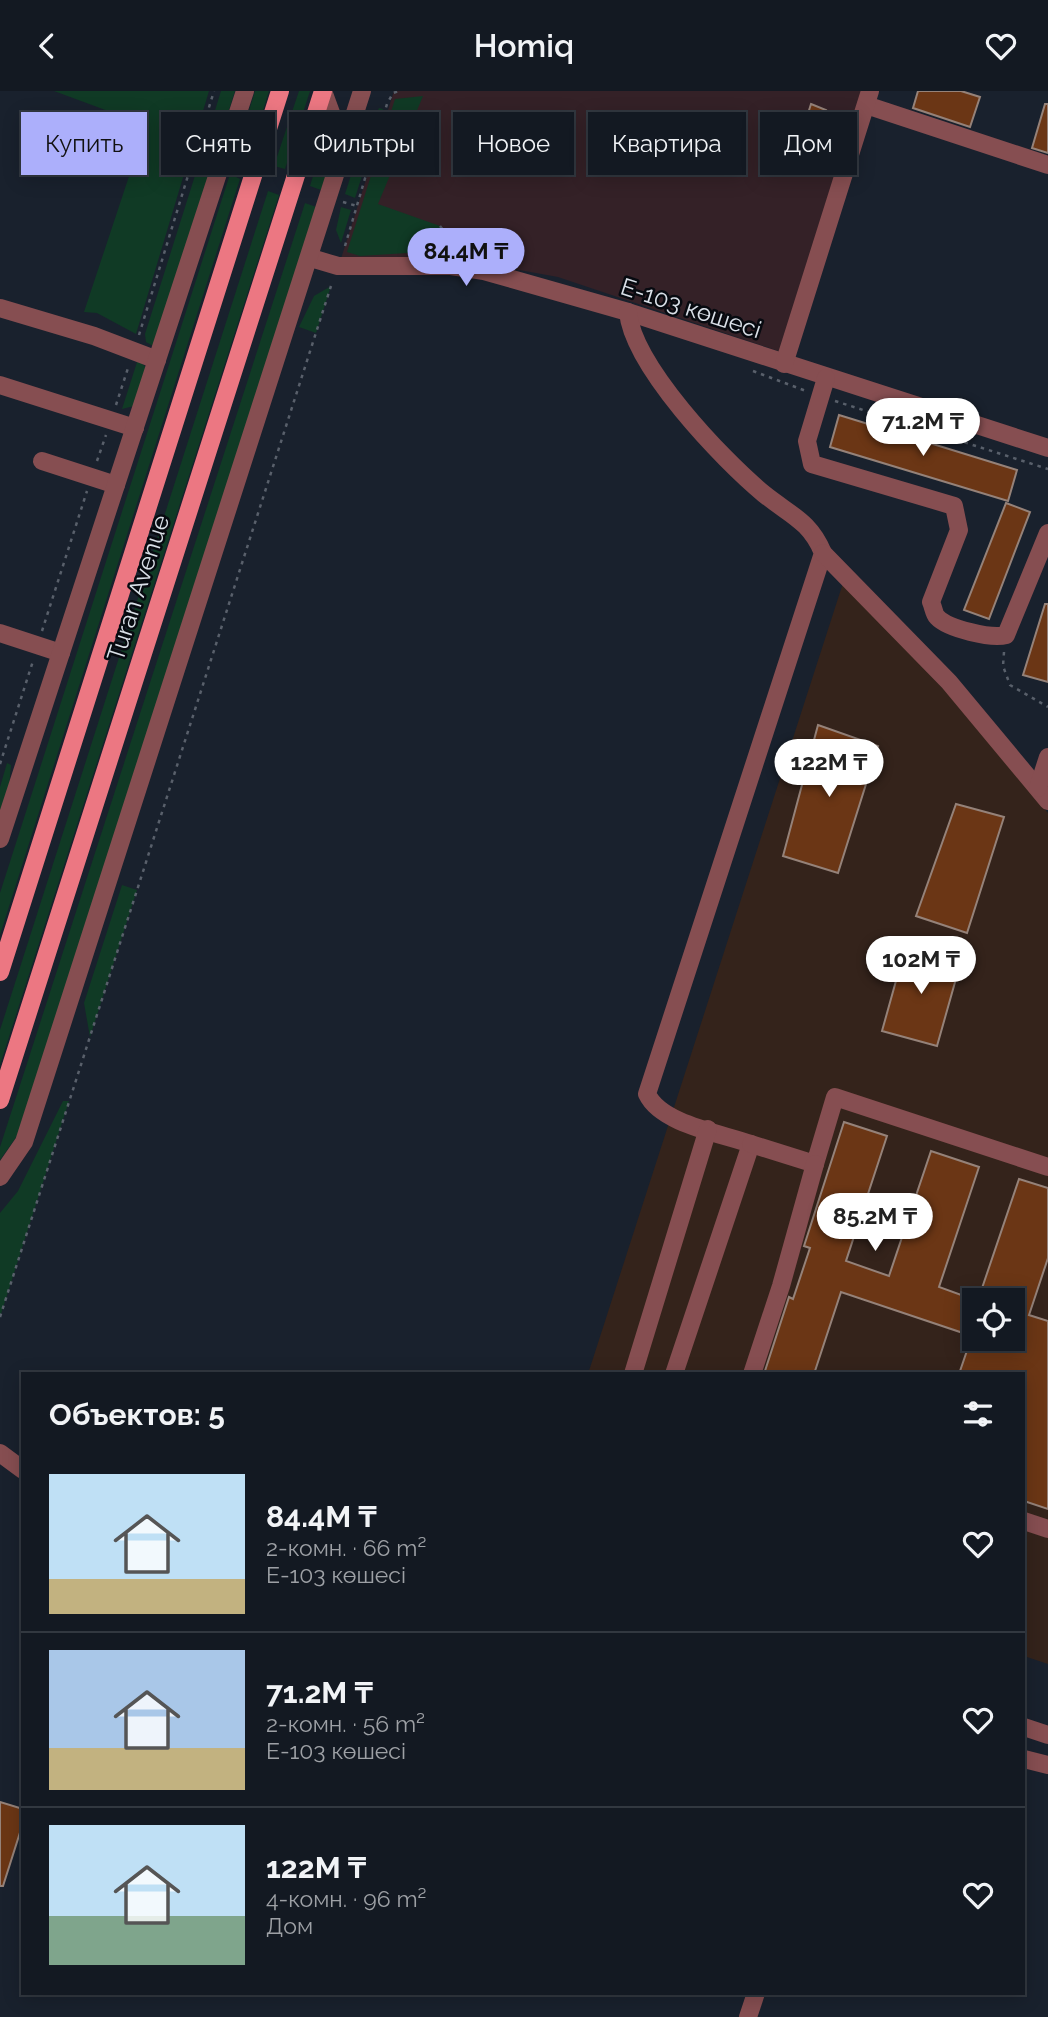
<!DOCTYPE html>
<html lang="ru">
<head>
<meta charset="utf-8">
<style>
  :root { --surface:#131922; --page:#20262f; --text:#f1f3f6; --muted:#9da0a5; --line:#323840; --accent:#acaffb }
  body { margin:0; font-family:Raleway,sans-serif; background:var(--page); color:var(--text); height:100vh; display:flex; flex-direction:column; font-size:26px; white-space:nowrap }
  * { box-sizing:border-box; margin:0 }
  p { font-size:23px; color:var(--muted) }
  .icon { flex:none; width:38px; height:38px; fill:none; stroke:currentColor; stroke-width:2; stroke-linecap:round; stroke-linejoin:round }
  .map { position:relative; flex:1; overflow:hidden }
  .drawer { position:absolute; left:21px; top:1281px; width:1004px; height:623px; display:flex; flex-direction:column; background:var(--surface); border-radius:0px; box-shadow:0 4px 18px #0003,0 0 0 2px var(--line) }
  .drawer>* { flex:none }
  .hud { position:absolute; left:21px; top:21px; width:1006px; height:63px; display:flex; gap:14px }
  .tools { position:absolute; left:962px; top:1197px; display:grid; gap:14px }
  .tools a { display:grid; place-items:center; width:63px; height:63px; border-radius:0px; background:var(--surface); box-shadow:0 4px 18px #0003,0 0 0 2px var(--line); font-size:35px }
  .price { position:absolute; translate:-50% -60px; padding:0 16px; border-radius:24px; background:#fff; color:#222; font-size:23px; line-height:46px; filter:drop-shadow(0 2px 4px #0008) }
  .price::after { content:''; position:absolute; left:50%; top:42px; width:21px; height:16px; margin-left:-10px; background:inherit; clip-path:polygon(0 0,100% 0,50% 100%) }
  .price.selected { background:var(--accent); color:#111 }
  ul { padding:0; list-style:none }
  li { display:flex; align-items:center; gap:21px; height:175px; padding:0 28px }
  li+li { border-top:2px solid var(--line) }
  li span { display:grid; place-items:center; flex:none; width:196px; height:140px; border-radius:0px; color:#555 }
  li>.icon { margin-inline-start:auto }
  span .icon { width:84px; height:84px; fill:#fffc; stroke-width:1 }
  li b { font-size:30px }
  h2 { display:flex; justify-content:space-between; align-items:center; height:84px; padding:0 28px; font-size:30px }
  .pill { padding:0 24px; border-radius:0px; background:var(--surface); box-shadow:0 4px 18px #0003,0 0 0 2px var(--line); font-size:24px; line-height:63px }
  .pill.selected { background:var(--accent); color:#111 }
  header { display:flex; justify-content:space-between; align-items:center; height:91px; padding:0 28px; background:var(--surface); font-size:32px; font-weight:600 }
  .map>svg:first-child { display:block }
</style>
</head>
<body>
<header><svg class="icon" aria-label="back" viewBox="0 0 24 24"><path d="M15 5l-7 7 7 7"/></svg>Homiq<svg class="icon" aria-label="heart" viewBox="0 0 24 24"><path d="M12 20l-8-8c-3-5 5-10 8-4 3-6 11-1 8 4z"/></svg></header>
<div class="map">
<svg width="1048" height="1926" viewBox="0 0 1048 1926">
  <rect width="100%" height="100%" fill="#19212d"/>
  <path fill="#342127" d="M394,0H863L781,261L558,186L452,167L339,174Z"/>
  <path fill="#34231b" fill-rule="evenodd" d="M843,492L951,606L1048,722V1573L1024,1565V1283H588ZM975,1209H1013V1248H975Z"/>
  <g fill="#103a25">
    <path d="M54,0H209L136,243L97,222L84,221L146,34Z"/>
    <path d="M221,0H235L216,59L204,55Z"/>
    <path d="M255,0H269L249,65L236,62Z"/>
    <path d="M299,0H310L285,78L274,75Z"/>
    <path d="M423,5L378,113L440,135L439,160L360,165L347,161L395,8Z"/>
    <path d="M379,17L383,18L355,107L345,103L359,59Z"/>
    <path d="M329,32L338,49L321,99L310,95Z"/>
    <path d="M198,75L210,79L153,255L146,251L145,243Z"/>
    <path d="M230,83L240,88L0,844V802Z"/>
    <path d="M268,100L279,104L0,974V939Z"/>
    <path d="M305,112L319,117L17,1045L0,1069V1056Z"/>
    <path d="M341,116L351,119L341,152L336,139Z"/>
    <path d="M331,195L316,242L299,236L314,205Z"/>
    <path d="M138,268L147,278L134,315L122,318Z"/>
    <path d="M7,672L11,674L8,707L0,732V696Z"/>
    <path d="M122,794L137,799L90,946L84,912Z"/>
    <path d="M63,1010H69L0,1226V1122L18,1100Z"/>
  </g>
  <g fill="#6b3615" stroke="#958279" stroke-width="2">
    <path d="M918,0H961L980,6L970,36L913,17Z"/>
    <path d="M811,13L826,19L813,57L790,48L796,32L804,35Z"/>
    <path d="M1045,13H1048V62L1032,57Z"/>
    <path d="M839,324L1017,379L1008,410L830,356Z"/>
    <path d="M1006,412L1030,421L989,528L964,519Z"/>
    <path d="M1045,513H1048V591L1023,584Z"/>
    <path d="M818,634L878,655L838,782L783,765Z"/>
    <path d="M956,713L1004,726L967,842L916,825Z"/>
    <path d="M906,854L961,870L937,955L882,940Z"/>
    <path d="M844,1031L887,1045L846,1170L889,1185L931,1060L979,1076L939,1196L975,1209V1246L841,1201L814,1283H764L789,1206L793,1208L810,1157L804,1155Z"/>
    <path d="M1019,1088L1048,1097V1167L1029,1224L1048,1230V1418L1024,1410V1283H959L971,1248H1013V1209H978Z"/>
    <path d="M0,1711L23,1718V1732L3,1795H0Z"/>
  </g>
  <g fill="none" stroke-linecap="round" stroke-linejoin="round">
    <g stroke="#59606b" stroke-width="2.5" stroke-dasharray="3.5 5" stroke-linecap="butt">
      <path d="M343,111L357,115"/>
      <path d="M440,135L460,160"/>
      <path d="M345,155L387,13L393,2L399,0"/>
      <path d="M139,244L214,0"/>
      <path d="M753,280L806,300"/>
      <path d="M835,310L1048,378"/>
      <path d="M116,314L129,274"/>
      <path d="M97,370L106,344"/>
      <path d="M42,540L87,400"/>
      <path d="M1004,561L1003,575L1010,594L1048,616"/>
      <path d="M0,673L33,570"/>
      <path d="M0,1226L331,195"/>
    </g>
    <g stroke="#864e51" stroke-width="18">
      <path d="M323,0L344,57"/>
      <path d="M866,14L1048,74"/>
      <path d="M311,167L338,175H451L484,180L628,221L1048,357"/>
      <path d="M0,217L94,245L157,269"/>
      <path d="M628,221C633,275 722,368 764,403C790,424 810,430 823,462L647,1003C661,1033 720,1042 751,1053L674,1283"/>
      <path d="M784,273L870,0"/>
      <path d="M826,287L807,350L812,373L954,415L959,439L931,511C933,515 934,523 937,526C948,538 992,548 1006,544L1048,442"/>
      <path d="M0,294L135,337"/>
      <path d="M42,370L116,394"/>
      <path d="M823,462L949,591L1048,710"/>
      <path d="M0,542L61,562"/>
      <path d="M1038,697L1048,666"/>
      <path d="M0,748L245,0"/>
      <path d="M751,1053L815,1073L835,1006L1048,1076"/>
      <path d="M0,1086L24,1051L362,0"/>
      <path d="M633,1283L708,1038"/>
      <path d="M752,1283L781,1195L815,1073"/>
      <path d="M0,1362L23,1379"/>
      <path d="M1024,1430L1048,1438"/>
      <path d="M1024,1636L1048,1644"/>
      <path d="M1024,1668L1048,1674"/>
      <path d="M748,1926L756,1902"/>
    </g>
    <g stroke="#ec7782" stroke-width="18">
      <path d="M0,881L280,0"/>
      <path d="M0,1009L323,0"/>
    </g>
  </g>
  <g text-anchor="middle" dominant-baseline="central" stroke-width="5" stroke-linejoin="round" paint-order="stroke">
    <g font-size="24" fill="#dae0e8" stroke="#070a10">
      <text transform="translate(691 217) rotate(18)">Е-103 көшесі</text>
      <text transform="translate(138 497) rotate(-72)">Turan Avenue</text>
    </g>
  </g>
</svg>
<div class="tools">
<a><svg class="icon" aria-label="locate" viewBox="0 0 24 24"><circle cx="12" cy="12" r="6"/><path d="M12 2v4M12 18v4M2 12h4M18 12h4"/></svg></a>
</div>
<b class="price selected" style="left:466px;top:197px">84.4M ₸</b>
<b class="price" style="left:923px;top:367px">71.2M ₸</b>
<b class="price" style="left:829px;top:708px">122M ₸</b>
<b class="price" style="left:921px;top:905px">102M ₸</b>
<b class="price" style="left:875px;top:1162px">85.2M ₸</b>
<div class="hud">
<a class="pill selected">Купить</a>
<a class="pill">Снять</a>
<a class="pill">Фильтры</a>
<a class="pill">Новое</a>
<a class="pill">Квартира</a>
<a class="pill">Дом</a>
</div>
<section class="drawer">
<h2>Объектов: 5<svg class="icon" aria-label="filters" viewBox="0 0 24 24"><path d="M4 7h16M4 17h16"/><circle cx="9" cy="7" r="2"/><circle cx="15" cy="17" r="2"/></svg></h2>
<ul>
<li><span style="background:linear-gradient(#bfe0f5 75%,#c2b280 0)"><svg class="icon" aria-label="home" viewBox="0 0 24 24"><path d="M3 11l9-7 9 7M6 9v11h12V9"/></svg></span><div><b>84.4M ₸</b><p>2-комн. · 66 m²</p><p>Е-103 көшесі</p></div><svg class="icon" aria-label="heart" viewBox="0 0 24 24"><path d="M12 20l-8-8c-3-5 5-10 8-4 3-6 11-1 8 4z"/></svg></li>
<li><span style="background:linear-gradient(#a9c7e8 70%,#c2b280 0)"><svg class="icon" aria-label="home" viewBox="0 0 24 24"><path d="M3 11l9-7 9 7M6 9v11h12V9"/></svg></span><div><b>71.2M ₸</b><p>2-комн. · 56 m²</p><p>Е-103 көшесі</p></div><svg class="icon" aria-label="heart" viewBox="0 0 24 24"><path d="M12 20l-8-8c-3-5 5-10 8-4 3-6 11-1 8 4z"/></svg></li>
<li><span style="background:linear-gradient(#bfe0f5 65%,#7fa58c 0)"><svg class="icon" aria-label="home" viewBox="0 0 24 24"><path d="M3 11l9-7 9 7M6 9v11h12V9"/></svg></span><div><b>122M ₸</b><p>4-комн. · 96 m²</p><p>Дом</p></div><svg class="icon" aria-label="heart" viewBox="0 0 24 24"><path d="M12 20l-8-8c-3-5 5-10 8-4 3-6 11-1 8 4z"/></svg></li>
</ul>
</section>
</div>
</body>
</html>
